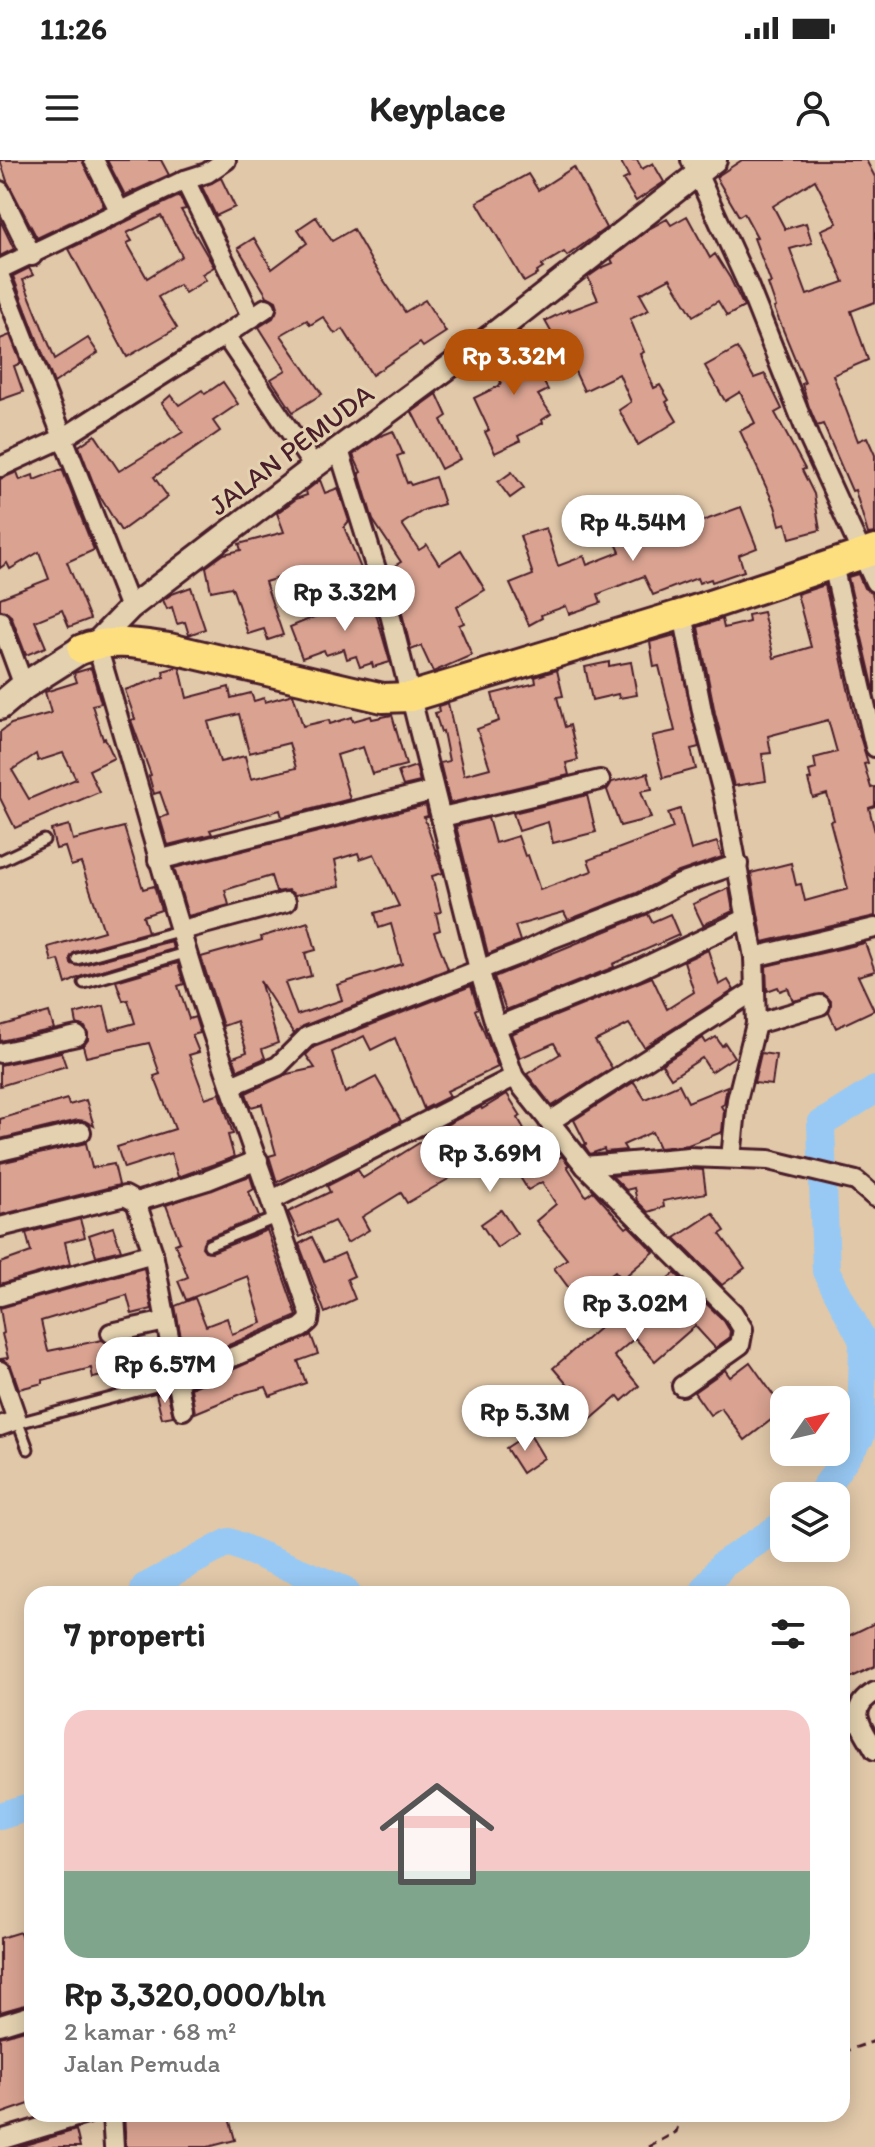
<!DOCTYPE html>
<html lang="id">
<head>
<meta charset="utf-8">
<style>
  :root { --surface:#fff; --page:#f2f2f2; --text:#222; --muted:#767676; --accent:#b45309 }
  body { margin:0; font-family:Itim,sans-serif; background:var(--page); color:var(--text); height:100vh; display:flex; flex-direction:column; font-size:30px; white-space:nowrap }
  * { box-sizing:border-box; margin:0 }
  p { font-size:26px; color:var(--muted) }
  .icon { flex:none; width:44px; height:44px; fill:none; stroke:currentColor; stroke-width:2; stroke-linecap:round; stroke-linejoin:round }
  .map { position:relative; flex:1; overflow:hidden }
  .panel { position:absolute; left:24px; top:1426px; width:826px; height:536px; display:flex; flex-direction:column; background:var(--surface); border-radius:24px; box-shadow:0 4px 20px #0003 }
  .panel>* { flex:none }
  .needle { width:52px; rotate:56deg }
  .buttons { position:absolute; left:770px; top:1226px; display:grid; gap:16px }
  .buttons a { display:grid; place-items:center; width:80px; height:80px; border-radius:16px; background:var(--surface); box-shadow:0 4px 20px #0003; font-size:40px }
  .price { position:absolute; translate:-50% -68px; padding:0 18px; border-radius:28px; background:#fff; color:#222; font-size:26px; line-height:52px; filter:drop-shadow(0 2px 4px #0008) }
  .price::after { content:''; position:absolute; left:50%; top:48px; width:24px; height:18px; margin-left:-12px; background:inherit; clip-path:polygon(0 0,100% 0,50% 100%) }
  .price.on { background:var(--accent); color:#fff }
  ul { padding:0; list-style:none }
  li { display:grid; align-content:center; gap:16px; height:424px; padding:0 40px }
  li span { display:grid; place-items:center; height:248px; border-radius:24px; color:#555 }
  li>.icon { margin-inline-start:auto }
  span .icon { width:144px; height:144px; fill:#fffc; stroke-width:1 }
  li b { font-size:34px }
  h2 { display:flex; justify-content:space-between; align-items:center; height:96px; padding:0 40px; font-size:34px }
  .status { display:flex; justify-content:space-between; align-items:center; height:56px; padding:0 40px; background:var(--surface); direction:ltr }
  .status svg { height:22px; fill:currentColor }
  header { display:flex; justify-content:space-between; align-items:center; height:104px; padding:0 40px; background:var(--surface); font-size:36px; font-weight:700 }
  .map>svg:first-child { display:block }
</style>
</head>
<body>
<div class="status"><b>11:26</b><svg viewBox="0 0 49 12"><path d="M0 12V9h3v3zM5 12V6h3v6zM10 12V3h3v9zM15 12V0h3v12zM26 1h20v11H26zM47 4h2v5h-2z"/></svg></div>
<header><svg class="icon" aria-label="menu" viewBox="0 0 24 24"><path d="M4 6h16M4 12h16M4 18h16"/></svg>Keyplace<svg class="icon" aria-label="person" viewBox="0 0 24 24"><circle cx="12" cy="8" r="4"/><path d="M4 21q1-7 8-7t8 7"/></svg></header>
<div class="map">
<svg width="875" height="1987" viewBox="0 0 875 1987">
  <rect width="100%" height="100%" fill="#e1c8a9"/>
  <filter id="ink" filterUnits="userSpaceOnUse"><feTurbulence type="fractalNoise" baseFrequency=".0125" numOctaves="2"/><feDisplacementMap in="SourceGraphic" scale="16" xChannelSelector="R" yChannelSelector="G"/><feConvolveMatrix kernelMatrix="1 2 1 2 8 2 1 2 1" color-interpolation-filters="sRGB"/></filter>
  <g filter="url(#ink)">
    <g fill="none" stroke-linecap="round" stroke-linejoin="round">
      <g stroke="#98c9f4" stroke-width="28">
        <path d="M819,1336L861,1276L863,1181L826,1111L821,964L875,930"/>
        <path d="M143,1434L145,1427L229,1382L344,1430L347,1434"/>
        <path d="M702,1434L722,1405L784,1364"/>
        <path d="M0,1656L32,1646"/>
      </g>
    </g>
    <g fill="#d9a291" stroke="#4a1f2b" stroke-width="2" fill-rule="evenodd">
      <path d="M0,0H82L104,46L37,78L7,21Z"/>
      <path d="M107,0H161L169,15L125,35Z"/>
      <path d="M620,0H637L642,9L653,3L664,22L636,41L623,20L629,17Z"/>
      <path d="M742,0H866L875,17V142L851,151L868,200L833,215L858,281L867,277L875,295V373L868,374L855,330L852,331L823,264L817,266L809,247L802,224L805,223L774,148L776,147L768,124L771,123L754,78L757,77L744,53L739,56L716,17ZM815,20L837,63L821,70L844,122L807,135L790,89L812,83L806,63L785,69L773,46Z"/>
      <path d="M574,7L606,68L567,96L564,92L541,106L543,108L537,112L538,114L524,122L477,42L528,14L538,30Z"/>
      <path d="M221,18L235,47L216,56L202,27Z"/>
      <path d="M179,36L186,49L181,50L214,107L202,114L206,120L185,133L179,125L158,137L177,168L127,197L69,89ZM161,56L182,96L147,118L127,83L132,81L127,73Z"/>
      <path d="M687,56L710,98L715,94L730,118L744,147L727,156L718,141L693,156L670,118L640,134L649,150L630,159L644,192L640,194L654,228L660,225L669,240L666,242L677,261L638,285L619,250L631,242L619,214L584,231L558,175L554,177L545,161L569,149V151L598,140L588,117L601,108L613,103L611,99L649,69L667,59L671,65Z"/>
      <path d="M316,57L332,81L353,69L373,104L405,152L425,140L446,172L423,187L420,183L372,215L343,169L335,174L323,157L310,165L307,160L281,175L322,234L293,252L271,219L286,210L259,167L273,158L278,147L276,141L267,136L238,88L254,78L272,109L307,83L298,69Z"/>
      <path d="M0,60L14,89L0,96Z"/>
      <path d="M29,108L33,115L23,120L55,199L88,178L98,193L54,223L13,116Z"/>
      <path d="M520,171L544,210L539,213L548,230L538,235L551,254L542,260L543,263L518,276L520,281L495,293L485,272L489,270L474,238L499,226L501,222L493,206L514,196L507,181Z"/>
      <path d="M10,175L21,203L14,206L23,232L0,240V179Z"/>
      <path d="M737,188L754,218L765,214L782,249L775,253L805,309L802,310L814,334L820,370L790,378L786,363L780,365L775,346L740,271L755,263L740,232L725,241L705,206Z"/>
      <path d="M223,222L238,244L213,261L220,271L154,317L168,337L121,371L96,330L79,286L95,275L119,311L183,272L162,243L171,235L179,245L202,230L205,234Z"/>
      <path d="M437,234L447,256L441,260L460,299L441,309L412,252Z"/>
      <path d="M393,271L403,294L397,296L407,323L409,322L411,325L435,317L444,344L424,350L402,364L419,390L427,385L439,404L461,390L485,430L457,447L464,463L459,465L472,495L433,512L421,486L411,490L401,449L404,448L395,428L405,423L394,406L401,402L373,360L359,313L361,312L353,295L378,277Z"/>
      <path d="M62,309L94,390L67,402L90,459L69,467L62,450L35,461L46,487L26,495L11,456L0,449V438L49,419L39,392L10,409L7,403L0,408V319L17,312L20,320L33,315L34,320Z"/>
      <path d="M512,312L524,328L510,338L498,322Z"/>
      <path d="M320,320L325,333L338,328L349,361L344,367L362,411L316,440L304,420L298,421L295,413L265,422L283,475L268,480L264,469L248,474L233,430L231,427L211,431L206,407L224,394L241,390L239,384L284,372L277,353L296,339L307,335L306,331Z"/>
      <path d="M741,347L757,388L739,395L744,411L712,422L711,419L699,423L697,418L653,435L644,416L598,434L601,443L569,454L566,446L541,455L542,458L529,465L510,424L533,415L520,376L546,368L558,406L584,396L587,405L620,392L609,368L640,355L651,380Z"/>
      <path d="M858,414L864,428L872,433L875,445V534L848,417Z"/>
      <path d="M825,425L855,560L868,603L864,604L871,628L875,627V646L869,648L875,672V756L763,782L751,713L791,703L796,725L801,724L805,741L848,729L830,661L834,660L827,634L813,638L808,620L811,619L809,611L816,609L814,598L837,592L828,560L768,576L771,593L762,594L766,621L734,626L715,553L698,467L722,459L724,468L749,462L748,455L763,452L774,498L811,487L797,434Z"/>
      <path d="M191,427L205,469L189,475L185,462L177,464L172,447L167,449L163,440L172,434Z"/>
      <path d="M370,433L390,502L373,507L372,503L360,507L356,496L347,499L344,489L326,495L324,490L302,498L290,467L324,453L323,451Z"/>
      <path d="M675,475L699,587L691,589L696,609L663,618L652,576L675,571L659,506L654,507L650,482Z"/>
      <path d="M609,502V506L631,502L637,535L619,538L618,534L592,540L585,507Z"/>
      <path d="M177,507L180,508L187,538L229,527L231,538L251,533L254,541L264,538L265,542L293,534L303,566L329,560L330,564L352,557L353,561L371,556L372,559L392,555L406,605L372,614L363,587L337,595L350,639L282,657L280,650L210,670L212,674L168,685L160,658L168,655L160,632L154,634L149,616L151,615L131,560L135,559L125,530L164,517L163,511ZM239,554L249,593L289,583L296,608L251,619L245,596L220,602L208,562Z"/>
      <path d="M91,508L101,543L92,545L103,579L105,578L114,598L89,610L99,632L15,668L0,638V572L11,564L51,553L45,532L77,522L74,513ZM63,593L76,619L29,639L12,610L36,594L38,601Z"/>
      <path d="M557,510L563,536L557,537L565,567L570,565L578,600L566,603L569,615L450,643L440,603L449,601L443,571L441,572L435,553L439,552L438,546L448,543L464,615L490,608L477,569L499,561L492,534L536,523L535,517Z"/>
      <path d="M416,606L420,622L403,626L398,612Z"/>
      <path d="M648,613L652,629L641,631L651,658L620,666L607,630L612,622Z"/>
      <path d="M587,635L596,672L553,683L548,662L519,671L513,653Z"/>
      <path d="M426,645L428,656L424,657L443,713L432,716L441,752L436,753L440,770L434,772L448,809L303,866L294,874L260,821L278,883L262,889L265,898L238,910L233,897L247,892L237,861L223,866L201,797L262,780L261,777L308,762L316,790L305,793L311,816L285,823L297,855L342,840L337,825L402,804L391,764L379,768L375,753L399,746L374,694L360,699L358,693L335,700L340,726L295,735L288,730L276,732L271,716L225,730L229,745L188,756L174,708Z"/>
      <path d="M680,649L691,690L717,682L722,697L676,713L637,733L568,760L564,752L515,766L520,781L488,794L456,666L488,658L495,683L518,676L525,696L528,695L540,730L592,711L588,700L673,668L668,653Z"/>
      <path d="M69,665L73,680L124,667L143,729L154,726L161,750L143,756L148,772L74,792L70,798L71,804L79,806L171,781L173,789L82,816L66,824L59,800L52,802L48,787L104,771L81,703L71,706L65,687L56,689L51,670Z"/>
      <path d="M729,728L733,751L703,765L693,744Z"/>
      <path d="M648,754L652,762L670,754L679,775L613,804L614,807L506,850L494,817Z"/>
      <path d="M865,783L875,811L858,816L874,850L836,868L829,853L831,841L824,834L793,841L788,828L780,831L778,827L767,831L766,806Z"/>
      <path d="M708,790L719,825L728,820L734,830L644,887L629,864L595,881L612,908L552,946L527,914L560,894L554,883L520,898L511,874L652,817L667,849L694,832L684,801Z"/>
      <path d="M178,803L184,824L178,826L189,859L195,857L200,873L192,875L199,892L189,895L205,938L220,933L233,974L228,975L234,997L178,1017L171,993L124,1008L117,987L175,969L154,916L160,914L149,883L86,897L83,886L88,880V873L85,867L77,864L75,854L104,846L110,870L135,863L128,840L123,841L116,821Z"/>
      <path d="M471,826L478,848L475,850L498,907L447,931L450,936L424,949L395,878L371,890L364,876L332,892L345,933L376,917L401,961L277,1022L269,996L276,994L262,944L251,947L246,933L287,914L315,908L306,895L314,887Z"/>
      <path d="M49,852L54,869L0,881V866Z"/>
      <path d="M716,877L722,886L725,883L734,897L711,912L702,898L671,918L662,904L703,878L706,883Z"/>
      <path d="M61,892L66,906L0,926V905Z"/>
      <path d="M761,893L776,895L772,925L754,923Z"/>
      <path d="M634,922L645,939L679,924L688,942L727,926L724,944L721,946L724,951L722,972L688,985L659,988L652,972L623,985L626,990L605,992L604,989L590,994L584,985L586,984L574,960Z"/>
      <path d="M507,934L521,956L518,958L533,985L543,979L552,994L554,992L558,998L562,996L569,1005L567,1006L586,1036L593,1031L626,1068L629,1066L654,1092L622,1119L615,1111L577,1139L554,1108L567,1099L536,1061L556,1044L542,1022L528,1030L502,988L407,1043L401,1033L362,1057L369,1070L347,1083L334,1061L300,1077L288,1052L330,1032L327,1026L358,1010L363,1018L435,973L434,971L481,947L482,949Z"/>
      <path d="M67,939L69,945L86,940L94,966L85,961L78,960L0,979V959Z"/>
      <path d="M86,983L92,1008L114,1004L119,1025L0,1055V1003Z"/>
      <path d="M689,1009L703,1010L706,1033L663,1041L664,1047L648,1052L637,1041L634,1028L626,1030L612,1016Z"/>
      <path d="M250,1016L254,1029L249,1032L259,1057L206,1078L202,1087L205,1091L212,1092L267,1070L297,1156L186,1203L175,1146L195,1138L206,1166L227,1158L232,1174L262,1163L248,1116L186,1140L178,1121L188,1117L175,1084L180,1082L166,1045Z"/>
      <path d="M501,1050L517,1074L497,1088L481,1064Z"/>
      <path d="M713,1053L725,1071L720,1074L745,1108L722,1125L675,1078Z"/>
      <path d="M80,1059L85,1077L65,1082L70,1104L0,1124V1103L31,1092L26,1073Z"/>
      <path d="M113,1067L121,1090L96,1096L89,1075Z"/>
      <path d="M312,1077L324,1102L344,1093L354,1116L347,1119L355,1139L325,1153L299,1084Z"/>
      <path d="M144,1108L152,1149L132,1154L127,1135L41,1161L48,1191L102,1180L111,1185L114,1198L159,1188L164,1216L123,1227L120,1212L93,1218L91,1208L43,1220V1223L19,1229L11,1206L1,1199L8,1198L2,1174L4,1173L0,1148Z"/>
      <path d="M675,1113L724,1161L730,1171L729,1178L715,1188L695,1166L655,1201L635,1178L614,1196L639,1226L622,1241L618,1236L582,1267L566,1249L578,1237L553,1208L629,1142L634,1147Z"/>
      <path d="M311,1175L318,1194L298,1201L306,1223L270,1236L266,1227L246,1232L195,1253L191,1228Z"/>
      <path d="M750,1202L784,1250L745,1280L721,1248L710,1255L694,1232L725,1210L730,1217Z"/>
      <path d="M167,1231L173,1256L162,1258L156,1234Z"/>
      <path d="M529,1273L544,1298L522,1313L506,1288Z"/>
      <path d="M875,1463V1506L842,1522V1479Z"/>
      <path d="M20,1772L32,1814V1843L0,1852V1778Z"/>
      <path d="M32,1868V1943L0,1954V1877Z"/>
      <path d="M124,1954H228L235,1980L208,1987H126Z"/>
      <path d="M76,1970L80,1987H18Z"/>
    </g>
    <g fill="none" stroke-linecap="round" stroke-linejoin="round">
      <g stroke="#4a1f2b" stroke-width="15">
        <g id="service">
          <path d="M0,701L44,680"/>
          <path d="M77,799L182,770"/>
          <path d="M84,823L188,792"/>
          <path d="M209,1085L278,1057"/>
          <path d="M17,1260L28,1289"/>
          <path d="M18,1263L178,1220"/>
        </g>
      </g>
      <g stroke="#4a1f2b" stroke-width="24">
        <g id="minor">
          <path d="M94,0L120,52"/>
          <path d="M691,0L748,125L809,278L875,422"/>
          <path d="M185,20L252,158"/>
          <path d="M0,31L32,96"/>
          <path d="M0,109L185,20L207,13L226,0"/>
          <path d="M0,117L130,448"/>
          <path d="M266,148L225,175L314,307"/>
          <path d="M339,290L390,454L479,809L496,867L514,917L585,1006L733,1153L743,1169L740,1185L682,1226"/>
          <path d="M0,307L63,278L225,175"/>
          <path d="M833,405L875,587"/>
          <path d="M683,454L703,556L724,637L754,797L756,864L737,940L731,998"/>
          <path d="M0,461L24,526"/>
          <path d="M96,483C131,599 163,717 199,832C234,940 274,1046 310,1154L309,1161L301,1168L178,1220"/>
          <path d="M442,657L600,620"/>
          <path d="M158,700L433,631"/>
          <path d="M182,770L286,742"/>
          <path d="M754,797L875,768"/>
          <path d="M756,864L820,845"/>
          <path d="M496,867L636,811L747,758"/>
          <path d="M0,893L77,876"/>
          <path d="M231,926L278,906L307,877L520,794L553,778L642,744L680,724L738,704"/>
          <path d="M549,962L754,831"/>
          <path d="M0,991L81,972"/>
          <path d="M585,1006L689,997L769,1000L856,1021L875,1037"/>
          <path d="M272,1040L514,917"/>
          <path d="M136,1042L153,1093L183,1250"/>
          <path d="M0,1067L125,1036L136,1042L208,1020L258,1000"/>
          <path d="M0,1136L153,1093"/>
          <path d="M111,1173L166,1161"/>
          <path d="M0,1211L17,1260L0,1266"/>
          <path d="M875,1532C845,1549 862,1567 875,1590"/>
          <path d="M0,1865L32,1855"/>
          <path d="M112,1954L114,1987"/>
          <path d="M0,1980L86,1954"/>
        </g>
      </g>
      <g stroke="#4a1f2b" stroke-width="28">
        <path id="tertiary" d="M96,483L130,448L314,307L495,173L715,0"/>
      </g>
      <g stroke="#4a1f2b" stroke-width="32">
        <path id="secondary" d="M0,546L24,526L82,489"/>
      </g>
      <g stroke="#4a1f2b" stroke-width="34">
        <path id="primary" d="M82,489C109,478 141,484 169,488L383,538L410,537L683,454L875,390"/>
      </g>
      <g stroke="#4a1f2b" stroke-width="3" stroke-dasharray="8 6" stroke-linecap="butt">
        <path d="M842,1892L875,1881"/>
        <path d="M649,1987L676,1972L682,1954"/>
      </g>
      <use href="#service" stroke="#e3d1af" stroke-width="9"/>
      <use href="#minor" stroke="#e3d1af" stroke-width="18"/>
      <use href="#tertiary" stroke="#e3d1af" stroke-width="22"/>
      <use href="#secondary" stroke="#e3d1af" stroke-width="26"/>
      <use href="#primary" stroke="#fedf80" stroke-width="28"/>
    </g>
  </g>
  <g text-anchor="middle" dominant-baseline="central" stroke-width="6" stroke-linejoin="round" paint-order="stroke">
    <g font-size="28" fill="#4a1f2b" stroke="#e3d1af">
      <text transform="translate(291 289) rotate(-37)">JALAN PEMUDA</text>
    </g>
  </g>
</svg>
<div class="buttons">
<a><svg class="needle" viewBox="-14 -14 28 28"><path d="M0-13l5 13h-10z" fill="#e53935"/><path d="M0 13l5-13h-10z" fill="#767676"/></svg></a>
<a><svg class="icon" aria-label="layers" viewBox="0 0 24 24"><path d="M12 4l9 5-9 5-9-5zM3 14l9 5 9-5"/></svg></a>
</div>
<b class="price on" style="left:514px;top:237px">Rp 3.32M</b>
<b class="price" style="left:633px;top:403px">Rp 4.54M</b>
<b class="price" style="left:345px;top:473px">Rp 3.32M</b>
<b class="price" style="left:490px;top:1034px">Rp 3.69M</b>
<b class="price" style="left:635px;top:1184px">Rp 3.02M</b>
<b class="price" style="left:165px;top:1245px">Rp 6.57M</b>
<b class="price" style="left:525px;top:1293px">Rp 5.3M</b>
<section class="panel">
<h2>7 properti<svg class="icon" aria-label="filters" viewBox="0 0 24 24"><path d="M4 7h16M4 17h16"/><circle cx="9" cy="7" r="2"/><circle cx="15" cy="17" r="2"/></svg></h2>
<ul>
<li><span style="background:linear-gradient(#f6c9c9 65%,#7fa58c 0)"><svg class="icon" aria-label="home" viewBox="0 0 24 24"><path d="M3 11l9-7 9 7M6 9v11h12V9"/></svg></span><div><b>Rp 3,320,000/bln</b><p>2 kamar · 68 m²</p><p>Jalan Pemuda</p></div></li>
</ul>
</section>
</div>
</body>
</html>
